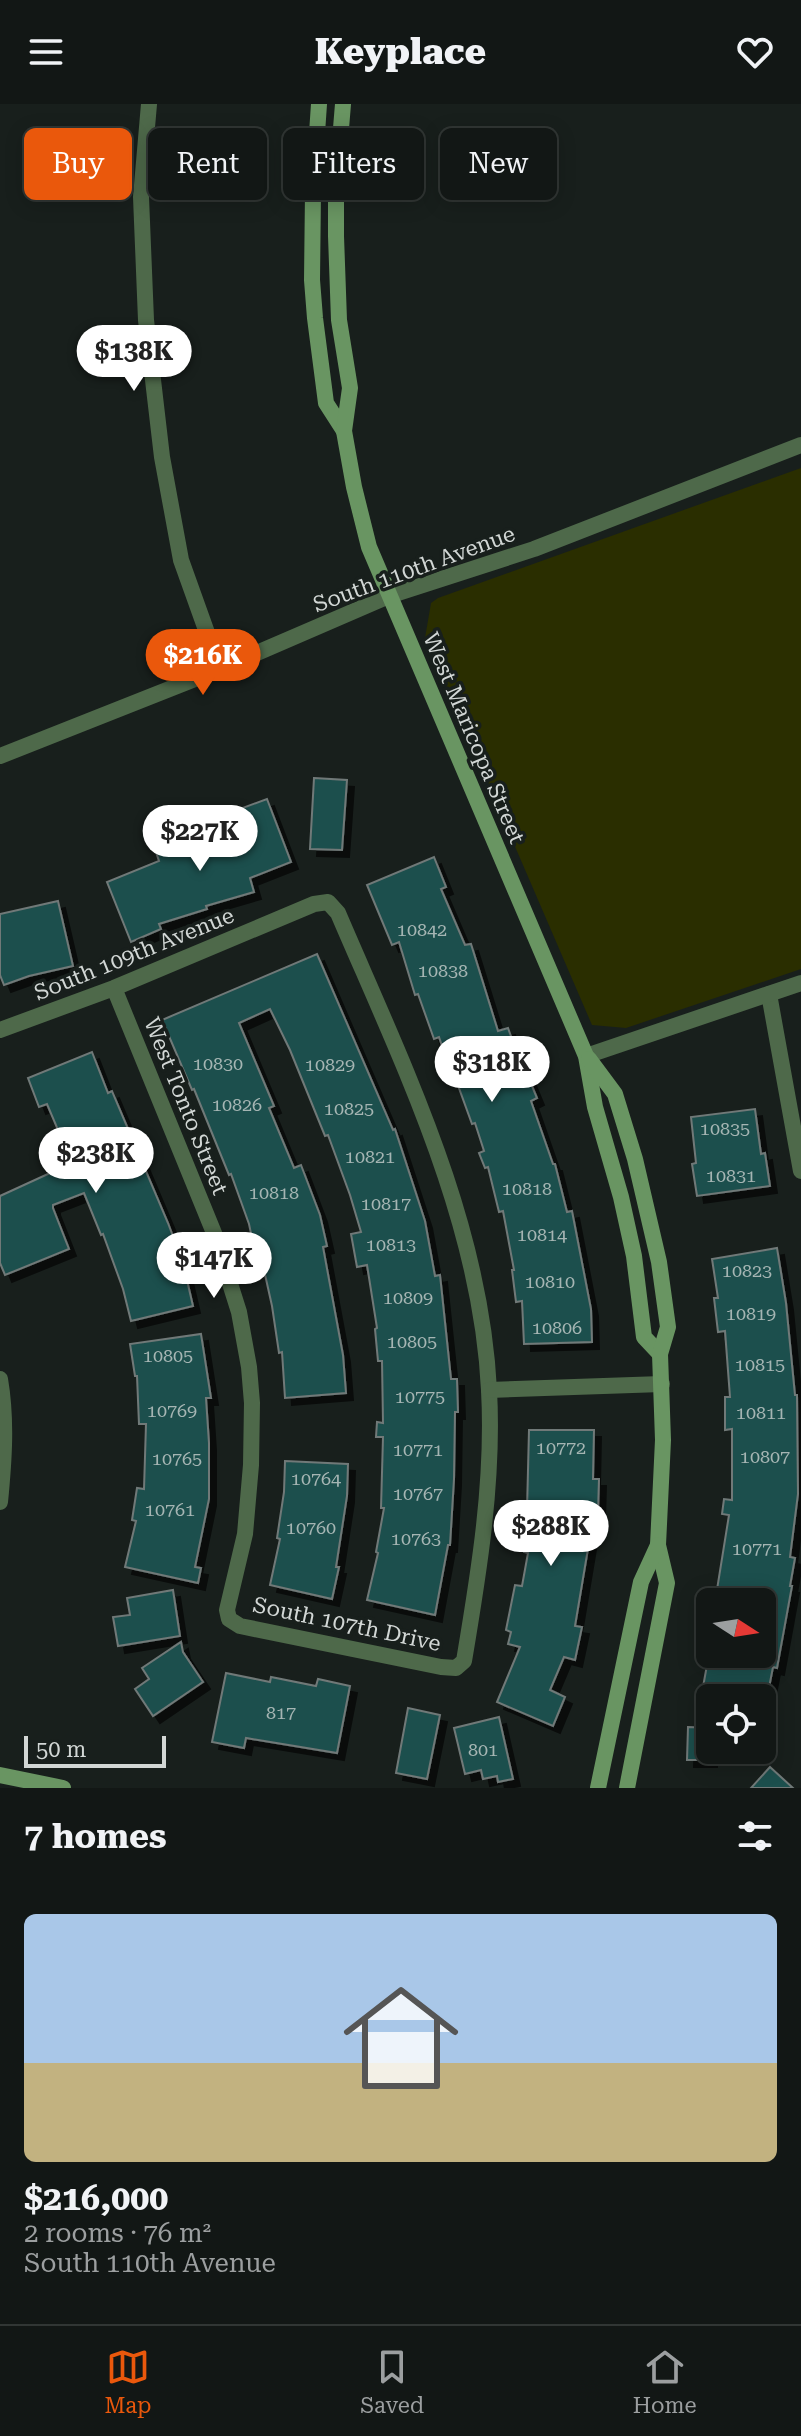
<!DOCTYPE html>
<html lang="en">
<head>
<meta charset="utf-8">
<style>
  :root { --surface:#121715; --page:#1f2422; --text:#f1f3f6; --muted:#9c9fa0; --line:#313634; --accent:#ea580c }
  body { margin:0; font-family:"Roboto Serif",serif; background:var(--page); color:var(--text); height:100vh; display:flex; flex-direction:column; font-size:30px; white-space:nowrap }
  * { box-sizing:border-box; margin:0 }
  p { font-size:26px; color:var(--muted) }
  .icon { flex:none; width:44px; height:44px; fill:none; stroke:currentColor; stroke-width:2; stroke-linecap:round; stroke-linejoin:round }
  .map { position:relative; height:1684px; overflow:hidden }
  .panel { display:flex; flex-direction:column; background:var(--surface); flex:1 }
  .panel>* { flex:none }
  .top-card { position:absolute; left:24px; top:24px; width:754px; height:72px; display:flex; gap:16px }
  .needle { width:52px; rotate:102deg }
  .controls { position:absolute; left:696px; top:1484px; display:grid; gap:16px }
  .controls a { display:grid; place-items:center; width:80px; height:80px; border-radius:12px; background:var(--surface); box-shadow:0 4px 20px #0003,0 0 0 2px var(--line); font-size:40px }
  .scale { position:absolute; left:24px; bottom:20px; width:142px; box-sizing:border-box; padding-left:8px; border:4px solid #d2d7d5; border-top:0; font-size:22px; line-height:28px; white-space:nowrap; color:#d2d7d5; -webkit-text-stroke:6px #181f1c; paint-order:stroke }
  .price { position:absolute; translate:-50% -68px; padding:0 18px; border-radius:28px; background:#fff; color:#222; font-size:26px; line-height:52px; filter:drop-shadow(0 2px 4px #0008) }
  .price::after { content:''; position:absolute; left:50%; top:48px; width:24px; height:18px; margin-left:-12px; background:inherit; clip-path:polygon(0 0,100% 0,50% 100%) }
  .price.active { background:var(--accent); color:#fff }
  ul { padding:0; list-style:none }
  li { display:grid; align-content:center; gap:16px; height:424px; padding:0 24px }
  li span { display:grid; place-items:center; height:248px; border-radius:12px; color:#555 }
  li>.icon { margin-inline-start:auto }
  span .icon { width:144px; height:144px; fill:#fffc; stroke-width:1 }
  li b { font-size:34px }
  h2 { display:flex; justify-content:space-between; align-items:center; height:96px; padding:0 24px; font-size:34px }
  .chip { padding:0 28px; border-radius:12px; background:var(--surface); box-shadow:0 4px 20px #0003,0 0 0 2px var(--line); font-size:28px; line-height:72px }
  .chip.active { background:var(--accent); color:#fff }
  header { display:flex; justify-content:space-between; align-items:center; height:104px; padding:0 24px; background:var(--surface); font-size:36px; font-weight:800 }
  .dock { display:flex; justify-content:space-around; align-items:center; height:112px; border-top:2px solid var(--line); background:var(--surface); font-size:22px; color:var(--muted) }
  .dock a { display:grid; justify-items:center; gap:4px }
  .dock .active { color:var(--accent) }
  .map>svg:first-child { display:block }
</style>
</head>
<body>
<header><svg class="icon" aria-label="menu" viewBox="0 0 24 24"><path d="M4 6h16M4 12h16M4 18h16"/></svg>Keyplace<svg class="icon" aria-label="heart" viewBox="0 0 24 24"><path d="M12 20l-8-8c-3-5 5-10 8-4 3-6 11-1 8 4z"/></svg></header>
<div class="map">
<svg width="801" height="1684" viewBox="0 0 801 1684">
  <defs>
    <filter id="shadow"><feDropShadow dx="7" dy="7" stdDeviation="0" flood-color="#0009"/></filter>
  </defs>
  <rect width="100%" height="100%" fill="#181f1c"/>
  <path fill="#2a2e00" d="M801,364V865L626,924L592,921L425,534L431,499L438,494Z"/>
  <g fill="#1f4f4d" stroke="#707978" stroke-width="2" filter="url(#shadow)">
    <path d="M314,674L347,676L342,746L310,745Z"/>
    <path d="M267,695L291,758L250,774L254,788L206,802L207,805L159,820L161,825L131,838L107,778L159,757L156,748L244,724L237,706Z"/>
    <path d="M434,753L446,783L441,785L465,841L471,840L498,927L508,924L523,966L525,965L537,994L531,997L553,1060H555L567,1108L572,1107L591,1205L592,1238L524,1240L522,1197L516,1198L512,1166H514L503,1107L499,1108L488,1063L485,1064L479,1049L484,1047L475,1019L472,1020L456,976L454,977L439,933L434,935L418,890L415,891L399,838L392,841L367,781Z"/>
    <path d="M58,797L73,862L29,872L4,881L0,871V810Z"/>
    <path d="M317,850L393,1026L395,1025L425,1117L435,1172L440,1171L451,1275H457L458,1308H455L454,1375L450,1441H448L435,1511L367,1496L378,1449L376,1448L384,1404H381L383,1333H376L377,1318L383,1319L382,1257H378L375,1225L377,1224L367,1161L357,1163L351,1130L361,1128L350,1091L328,1031L325,1032L290,946L270,905L239,919L274,1002L269,1004L294,1064L301,1061L320,1111L327,1142L323,1143L343,1251L346,1289L285,1294L282,1248L279,1249L272,1202L262,1157L257,1158L249,1120L231,1070L229,1071L194,985L192,986L162,916Z"/>
    <path d="M92,948L108,989L112,987L168,1119L183,1159L193,1202L131,1217L123,1185L103,1130L101,1131L84,1089L53,1101V1104L69,1145L5,1171L0,1159V1092L72,1059L47,1000L39,1003L28,974Z"/>
    <path d="M755,1005L761,1050L765,1049L770,1082L697,1092L692,1060L696,1059L691,1013Z"/>
    <path d="M777,1144L786,1199L795,1291H797L798,1390L790,1453L795,1454L790,1482H792L777,1564L773,1563L767,1594H701L709,1550H762V1498H715L729,1411L722,1410L724,1395L732,1396V1325L725,1326V1293H730L725,1227L718,1228L714,1194H718L712,1155Z"/>
    <path d="M201,1230L211,1294H206L209,1339V1395L195,1463L201,1464L198,1479L125,1463L136,1417L132,1416L137,1384L144,1385L146,1320H139L137,1272H135L130,1240Z"/>
    <path d="M529,1326H594L593,1375H599L598,1409H594L575,1522L582,1523L575,1556L564,1553L550,1586L565,1593L553,1622L497,1598L520,1543L508,1540L511,1528L506,1526L515,1481L522,1482L528,1449L524,1448L531,1406H527Z"/>
    <path d="M285,1357L348,1360L347,1392L336,1463H339L332,1495L270,1481L280,1435L277,1434L284,1388Z"/>
    <path d="M173,1486L180,1532L118,1542L113,1513L130,1511L127,1494Z"/>
    <path d="M181,1538L183,1548L203,1578L153,1612L135,1585L149,1575L142,1564Z"/>
    <path d="M226,1569L270,1578L271,1573L316,1582L318,1575L350,1582L337,1649L246,1634L244,1644L212,1638Z"/>
    <path d="M408,1604L440,1611L427,1675L396,1669Z"/>
    <path d="M499,1613L513,1675L498,1678L497,1672L483,1675L481,1666L465,1670L454,1624Z"/>
    <path d="M688,1623L710,1624V1656H687Z"/>
    <path d="M770,1663L793,1684H751Z"/>
  </g>
  <g fill="none" stroke-linecap="round" stroke-linejoin="round">
    <g stroke="#4e694a" stroke-width="16">
      <path d="M149,0L141,93L146,216L162,353L181,456L220,565"/>
      <path d="M0,652L220,565L389,492L534,445L801,341"/>
      <path d="M769,890L801,1067"/>
      <path d="M0,926L114,884L314,800L328,798L338,809C403,961 481,1118 489,1286C494,1376 479,1468 464,1557L456,1564L441,1563L240,1522L229,1515L227,1506L245,1430L251,1361L252,1299L249,1263L239,1208L214,1129L114,884"/>
      <path d="M586,952L801,879"/>
      <path d="M0,1275C7,1316 4,1357 0,1398"/>
      <path d="M489,1286L662,1280"/>
    </g>
    <g stroke="#699562" stroke-width="16">
      <path d="M319,0L313,88L312,176L315,214L326,299L344,327"/>
      <path d="M343,0L336,85V132L339,216L350,284L344,327L354,383L369,443L586,952L595,1003L621,1093L634,1152L644,1233L660,1250"/>
      <path d="M589,955L615,990L635,1055L659,1158L668,1223L660,1250L663,1336L658,1441L667,1479L627,1684"/>
      <path d="M0,1671L63,1684"/>
      <path d="M598,1684L641,1478L658,1441"/>
    </g>
  </g>
  <g text-anchor="middle" dominant-baseline="central" stroke-width="7" stroke-linejoin="round" paint-order="stroke">
    <g font-size="18" fill="#a5b5b3">
      <text x="422" y="825">10842</text>
      <text x="443" y="866">10838</text>
      <text x="218" y="959">10830</text>
      <text x="330" y="960">10829</text>
      <text x="237" y="1000">10826</text>
      <text x="349" y="1004">10825</text>
      <text x="725" y="1024">10835</text>
      <text x="370" y="1052">10821</text>
      <text x="731" y="1071">10831</text>
      <text x="527" y="1084">10818</text>
      <text x="274" y="1088">10818</text>
      <text x="386" y="1099">10817</text>
      <text x="542" y="1130">10814</text>
      <text x="391" y="1140">10813</text>
      <text x="747" y="1166">10823</text>
      <text x="550" y="1177">10810</text>
      <text x="408" y="1193">10809</text>
      <text x="751" y="1209">10819</text>
      <text x="557" y="1223">10806</text>
      <text x="412" y="1237">10805</text>
      <text x="168" y="1251">10805</text>
      <text x="760" y="1260">10815</text>
      <text x="420" y="1292">10775</text>
      <text x="172" y="1306">10769</text>
      <text x="761" y="1308">10811</text>
      <text x="561" y="1343">10772</text>
      <text x="418" y="1345">10771</text>
      <text x="765" y="1352">10807</text>
      <text x="177" y="1354">10765</text>
      <text x="316" y="1374">10764</text>
      <text x="418" y="1389">10767</text>
      <text x="170" y="1405">10761</text>
      <text x="311" y="1423">10760</text>
      <text x="416" y="1434">10763</text>
      <text x="757" y="1444">10771</text>
      <text x="281" y="1608">817</text>
      <text x="483" y="1645">801</text>
    </g>
    <g font-size="22" fill="#d2d7d5" stroke="#181f1c">
      <text transform="translate(414 465) rotate(-20)">South 110th Avenue</text>
      <text transform="translate(474 634) rotate(67)">West Maricopa Street</text>
      <text transform="translate(134 850) rotate(-22)">South 109th Avenue</text>
      <text transform="translate(186 1002) rotate(68)">West Tonto Street</text>
      <text transform="translate(347 1520) rotate(12)">South 107th Drive</text>
    </g>
  </g>
</svg>
<div class="controls">
<a><svg class="needle" viewBox="-14 -14 28 28"><path d="M0-13l5 13h-10z" fill="#e53935"/><path d="M0 13l5-13h-10z" fill="#9c9fa0"/></svg></a>
<a><svg class="icon" aria-label="locate" viewBox="0 0 24 24"><circle cx="12" cy="12" r="6"/><path d="M12 2v4M12 18v4M2 12h4M18 12h4"/></svg></a>
</div>
<div class="scale">50 m</div>
<b class="price" style="left:134px;top:289px">$138K</b>
<b class="price active" style="left:203px;top:593px">$216K</b>
<b class="price" style="left:200px;top:769px">$227K</b>
<b class="price" style="left:492px;top:1000px">$318K</b>
<b class="price" style="left:96px;top:1091px">$238K</b>
<b class="price" style="left:214px;top:1196px">$147K</b>
<b class="price" style="left:551px;top:1464px">$288K</b>
<div class="top-card">
<a class="chip active">Buy</a>
<a class="chip">Rent</a>
<a class="chip">Filters</a>
<a class="chip">New</a>
</div>
</div>
<section class="panel">
<h2>7 homes<svg class="icon" aria-label="filters" viewBox="0 0 24 24"><path d="M4 7h16M4 17h16"/><circle cx="9" cy="7" r="2"/><circle cx="15" cy="17" r="2"/></svg></h2>
<ul>
<li><span style="background:linear-gradient(#a9c7e8 60%,#c2b280 0)"><svg class="icon" aria-label="home" viewBox="0 0 24 24"><path d="M3 11l9-7 9 7M6 9v11h12V9"/></svg></span><div><b>$216,000</b><p>2 rooms · 76 m²</p><p>South 110th Avenue</p></div></li>
</ul>
</section>
<nav class="dock">
<a class="active"><svg class="icon" aria-label="map" viewBox="0 0 24 24"><path d="M3 6l6-2 6 2 6-2v14l-6 2-6-2-6 2zM9 4v14M15 6v14"/></svg>Map</a>
<a><svg class="icon" aria-label="saved" viewBox="0 0 24 24"><path d="M7 4h10v16l-5-4-5 4z"/></svg>Saved</a>
<a><svg class="icon" aria-label="home" viewBox="0 0 24 24"><path d="M3 11l9-7 9 7M6 9v11h12V9"/></svg>Home</a>
</nav>
</body>
</html>
